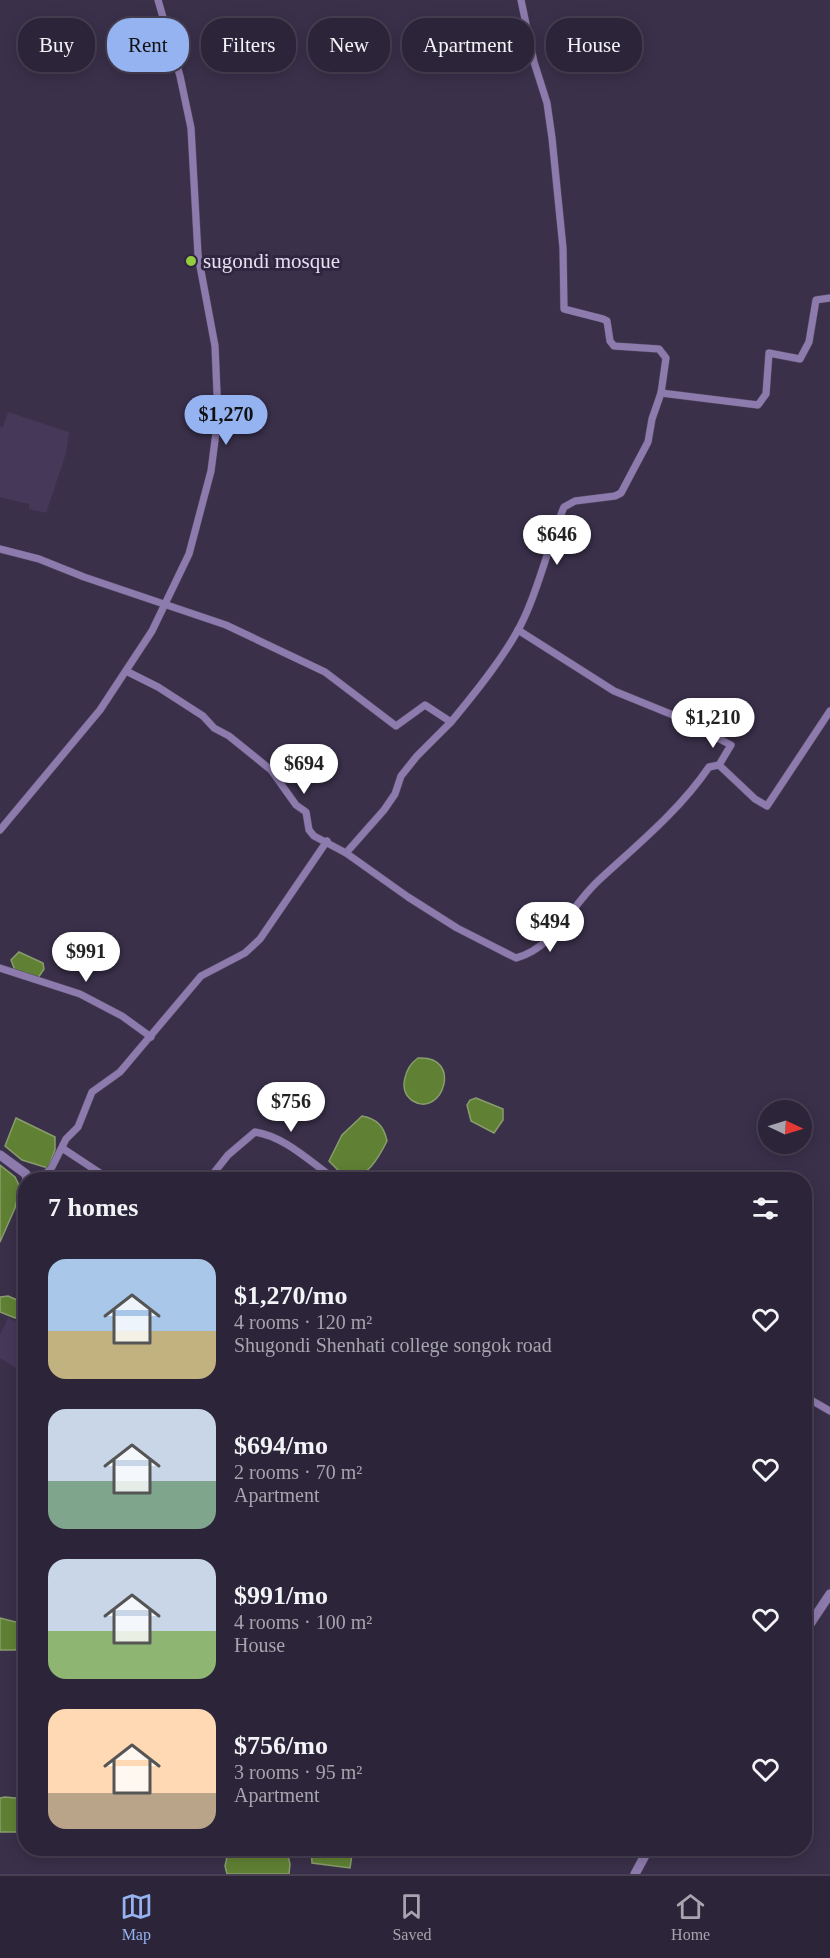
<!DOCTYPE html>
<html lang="en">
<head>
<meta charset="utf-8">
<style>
  :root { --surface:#2c2438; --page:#383043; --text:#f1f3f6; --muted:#a6a4ae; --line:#484153; --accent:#95b2f1 }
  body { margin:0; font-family:Georgia,serif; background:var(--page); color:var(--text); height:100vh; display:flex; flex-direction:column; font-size:22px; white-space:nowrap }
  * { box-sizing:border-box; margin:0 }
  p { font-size:20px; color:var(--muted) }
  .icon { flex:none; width:33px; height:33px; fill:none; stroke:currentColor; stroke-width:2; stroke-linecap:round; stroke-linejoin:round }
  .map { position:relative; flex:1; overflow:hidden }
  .drawer { position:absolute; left:18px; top:1172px; width:794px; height:684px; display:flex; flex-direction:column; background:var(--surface); border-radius:24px; box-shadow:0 3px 15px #0003,0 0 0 2px var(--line) }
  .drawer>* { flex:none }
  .hud { position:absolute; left:18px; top:18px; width:795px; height:54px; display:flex; gap:12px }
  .needle { width:39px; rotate:94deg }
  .fabs { position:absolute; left:758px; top:1100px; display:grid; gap:12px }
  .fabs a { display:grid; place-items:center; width:54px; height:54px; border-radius:50%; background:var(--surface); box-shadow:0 3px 15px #0003,0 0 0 2px var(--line); font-size:30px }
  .price { position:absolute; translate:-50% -51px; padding:0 14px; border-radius:21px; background:#fff; color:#222; font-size:20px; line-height:39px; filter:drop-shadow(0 2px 3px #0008) }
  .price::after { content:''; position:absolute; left:50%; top:36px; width:18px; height:14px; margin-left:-9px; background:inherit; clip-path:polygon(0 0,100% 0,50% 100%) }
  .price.on { background:var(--accent); color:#111 }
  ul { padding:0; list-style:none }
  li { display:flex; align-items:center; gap:18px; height:150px; padding:0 30px }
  li span { display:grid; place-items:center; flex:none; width:168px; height:120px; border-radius:18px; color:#555 }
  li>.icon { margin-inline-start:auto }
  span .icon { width:72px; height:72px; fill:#fffc; stroke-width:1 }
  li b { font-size:26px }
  h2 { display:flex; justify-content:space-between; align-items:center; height:72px; padding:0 30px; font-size:26px }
  .chip { padding:0 21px; border-radius:24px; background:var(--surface); box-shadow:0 3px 15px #0003,0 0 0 2px var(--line); font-size:21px; line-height:54px }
  .chip.on { background:var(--accent); color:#111 }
  .tabs { display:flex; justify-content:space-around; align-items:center; height:84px; border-top:2px solid var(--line); background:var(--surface); font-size:16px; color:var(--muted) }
  .tabs a { display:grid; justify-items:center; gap:3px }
  .tabs .on { color:var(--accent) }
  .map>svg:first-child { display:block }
</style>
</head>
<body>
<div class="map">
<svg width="830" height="1874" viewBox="0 0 830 1874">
  <rect width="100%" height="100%" fill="#3a304a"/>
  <g fill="#453859">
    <path d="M8,412L69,432L66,453L46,513L29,509V504L0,497V427H3Z"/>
    <path d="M8,1318L25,1325V1374L0,1358V1335Z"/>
  </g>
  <g fill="#608134" stroke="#889d6c" stroke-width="1.5">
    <path d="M19,952L43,963L44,969L38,978L16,973L11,960Z"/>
    <path d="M418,1058C464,1055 442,1119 413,1101C397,1091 405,1067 418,1058Z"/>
    <path d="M476,1098L503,1109V1120L494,1133L471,1121L467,1105L470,1100Z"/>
    <path d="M362,1116C377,1119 384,1126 387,1141C379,1157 367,1179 347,1179L329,1161L342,1135Z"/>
    <path d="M16,1118L55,1137V1150L48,1168L22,1160L5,1146Z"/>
    <path d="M0,1165L15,1177L20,1187L15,1208L0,1242Z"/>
    <path d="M8,1296L24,1303L22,1316L15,1318L0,1312V1297Z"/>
    <path d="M0,1618L20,1623L22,1646L15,1650H0Z"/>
    <path d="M5,1797L25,1799V1832H0V1798Z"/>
    <path d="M229,1848H286L290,1864L289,1874H227L225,1866Z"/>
    <path d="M311,1848H353L350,1868L312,1863Z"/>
  </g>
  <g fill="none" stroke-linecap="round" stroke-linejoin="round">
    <g stroke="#554c65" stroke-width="8">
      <g id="minor">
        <path d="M661,393L758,405L766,394L769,353L800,359L809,342L816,300L830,298"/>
        <path d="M0,549L39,559L84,577L226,625L325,672L396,726L425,705L451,722C475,693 510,650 525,616C541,581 549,543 564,507L575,501L615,496L621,493L648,442L652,419L661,393L666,358L659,349L614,346L610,341L607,321L603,319L564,309L563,248L552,138L547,103L534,62L521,0"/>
        <path d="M518,630L614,691L673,715L731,745L719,765L755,799L767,806L830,711"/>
        <path d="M126,671L158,687L203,716L214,728L229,736L271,770L296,805L306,812L309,830L314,836L346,853L384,810L395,794L401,776L417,756L451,722"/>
        <path d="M0,830L100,710L152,631L189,554L211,471L218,417L215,346L198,255L191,128L180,76L158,0"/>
        <path d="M346,853L408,897L457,928L516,958C554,948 571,906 598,881C637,845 679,811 709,767L719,765"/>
        <path d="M0,968L80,994L122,1016L151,1037"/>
        <path d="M62,1148L109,1179"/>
        <path d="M41,1179L52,1167L66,1139L78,1127L92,1092L120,1072L201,976L245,953L260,939L327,841"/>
        <path d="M209,1179L228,1155L255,1132C286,1137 310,1162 335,1179"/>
        <path d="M804,1396L830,1411"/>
      </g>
    </g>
    <g stroke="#554c65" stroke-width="10">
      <g id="tertiary">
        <path d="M0,1155L26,1174L27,1179"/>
        <path d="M26,1221L22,1228L26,1230"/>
        <path d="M804,1633L830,1594"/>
        <path d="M635,1874L649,1848"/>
      </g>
    </g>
    <use href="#minor" stroke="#8e7bae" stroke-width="7"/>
    <use href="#tertiary" stroke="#8e7bae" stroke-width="9"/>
  </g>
  <circle fill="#93cc3d" stroke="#302640" stroke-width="2" cx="191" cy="261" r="6"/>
  <g text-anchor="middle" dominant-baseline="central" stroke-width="6" stroke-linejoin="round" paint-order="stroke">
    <g font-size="21" fill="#e5dff0" stroke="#302640" text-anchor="start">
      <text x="203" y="261">sugondi mosque</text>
    </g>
  </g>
</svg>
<div class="fabs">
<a><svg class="needle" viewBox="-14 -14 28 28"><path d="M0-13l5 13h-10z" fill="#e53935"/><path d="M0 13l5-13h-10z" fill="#a6a4ae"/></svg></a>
</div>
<b class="price on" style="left:226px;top:446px">$1,270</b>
<b class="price" style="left:557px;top:566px">$646</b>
<b class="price" style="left:713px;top:749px">$1,210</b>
<b class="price" style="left:304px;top:795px">$694</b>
<b class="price" style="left:550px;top:953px">$494</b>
<b class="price" style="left:86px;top:983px">$991</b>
<b class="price" style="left:291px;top:1133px">$756</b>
<div class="hud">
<a class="chip">Buy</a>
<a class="chip on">Rent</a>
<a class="chip">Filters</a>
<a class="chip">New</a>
<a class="chip">Apartment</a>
<a class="chip">House</a>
</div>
<section class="drawer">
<h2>7 homes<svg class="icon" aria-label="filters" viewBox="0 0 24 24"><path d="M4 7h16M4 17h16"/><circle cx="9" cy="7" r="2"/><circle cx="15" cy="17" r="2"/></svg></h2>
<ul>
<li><span style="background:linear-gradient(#a9c7e8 60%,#c2b280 0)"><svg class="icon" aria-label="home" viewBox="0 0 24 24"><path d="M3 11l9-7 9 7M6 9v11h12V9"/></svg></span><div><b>$1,270/mo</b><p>4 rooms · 120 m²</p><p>Shugondi Shenhati college songok road</p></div><svg class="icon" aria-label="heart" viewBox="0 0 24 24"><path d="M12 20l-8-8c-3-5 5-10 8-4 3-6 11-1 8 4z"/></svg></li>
<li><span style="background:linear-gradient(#c9d6e8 60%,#7fa58c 0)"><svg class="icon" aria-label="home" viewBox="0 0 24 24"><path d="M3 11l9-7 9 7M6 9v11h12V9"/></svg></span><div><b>$694/mo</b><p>2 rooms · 70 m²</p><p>Apartment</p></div><svg class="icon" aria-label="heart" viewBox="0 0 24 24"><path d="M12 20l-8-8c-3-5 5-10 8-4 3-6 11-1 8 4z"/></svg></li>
<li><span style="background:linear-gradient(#c9d6e8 60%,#8fb573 0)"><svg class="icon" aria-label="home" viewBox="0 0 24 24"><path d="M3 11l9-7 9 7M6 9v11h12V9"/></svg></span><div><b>$991/mo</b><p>4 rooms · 100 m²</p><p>House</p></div><svg class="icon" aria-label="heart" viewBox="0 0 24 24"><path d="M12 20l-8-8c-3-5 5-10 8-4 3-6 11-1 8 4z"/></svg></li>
<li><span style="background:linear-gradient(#ffd9b3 70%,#b9a48a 0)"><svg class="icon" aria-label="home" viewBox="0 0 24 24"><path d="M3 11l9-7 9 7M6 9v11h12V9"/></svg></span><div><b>$756/mo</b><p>3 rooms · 95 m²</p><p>Apartment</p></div><svg class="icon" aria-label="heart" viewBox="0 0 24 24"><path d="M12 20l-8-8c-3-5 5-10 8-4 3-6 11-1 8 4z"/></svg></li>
</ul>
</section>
</div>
<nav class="tabs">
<a class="on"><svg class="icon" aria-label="map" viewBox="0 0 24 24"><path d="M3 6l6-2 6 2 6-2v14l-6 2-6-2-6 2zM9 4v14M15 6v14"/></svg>Map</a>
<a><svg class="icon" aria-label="saved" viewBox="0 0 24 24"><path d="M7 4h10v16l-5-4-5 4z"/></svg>Saved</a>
<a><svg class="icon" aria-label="home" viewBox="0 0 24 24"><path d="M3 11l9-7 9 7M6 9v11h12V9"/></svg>Home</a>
</nav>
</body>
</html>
